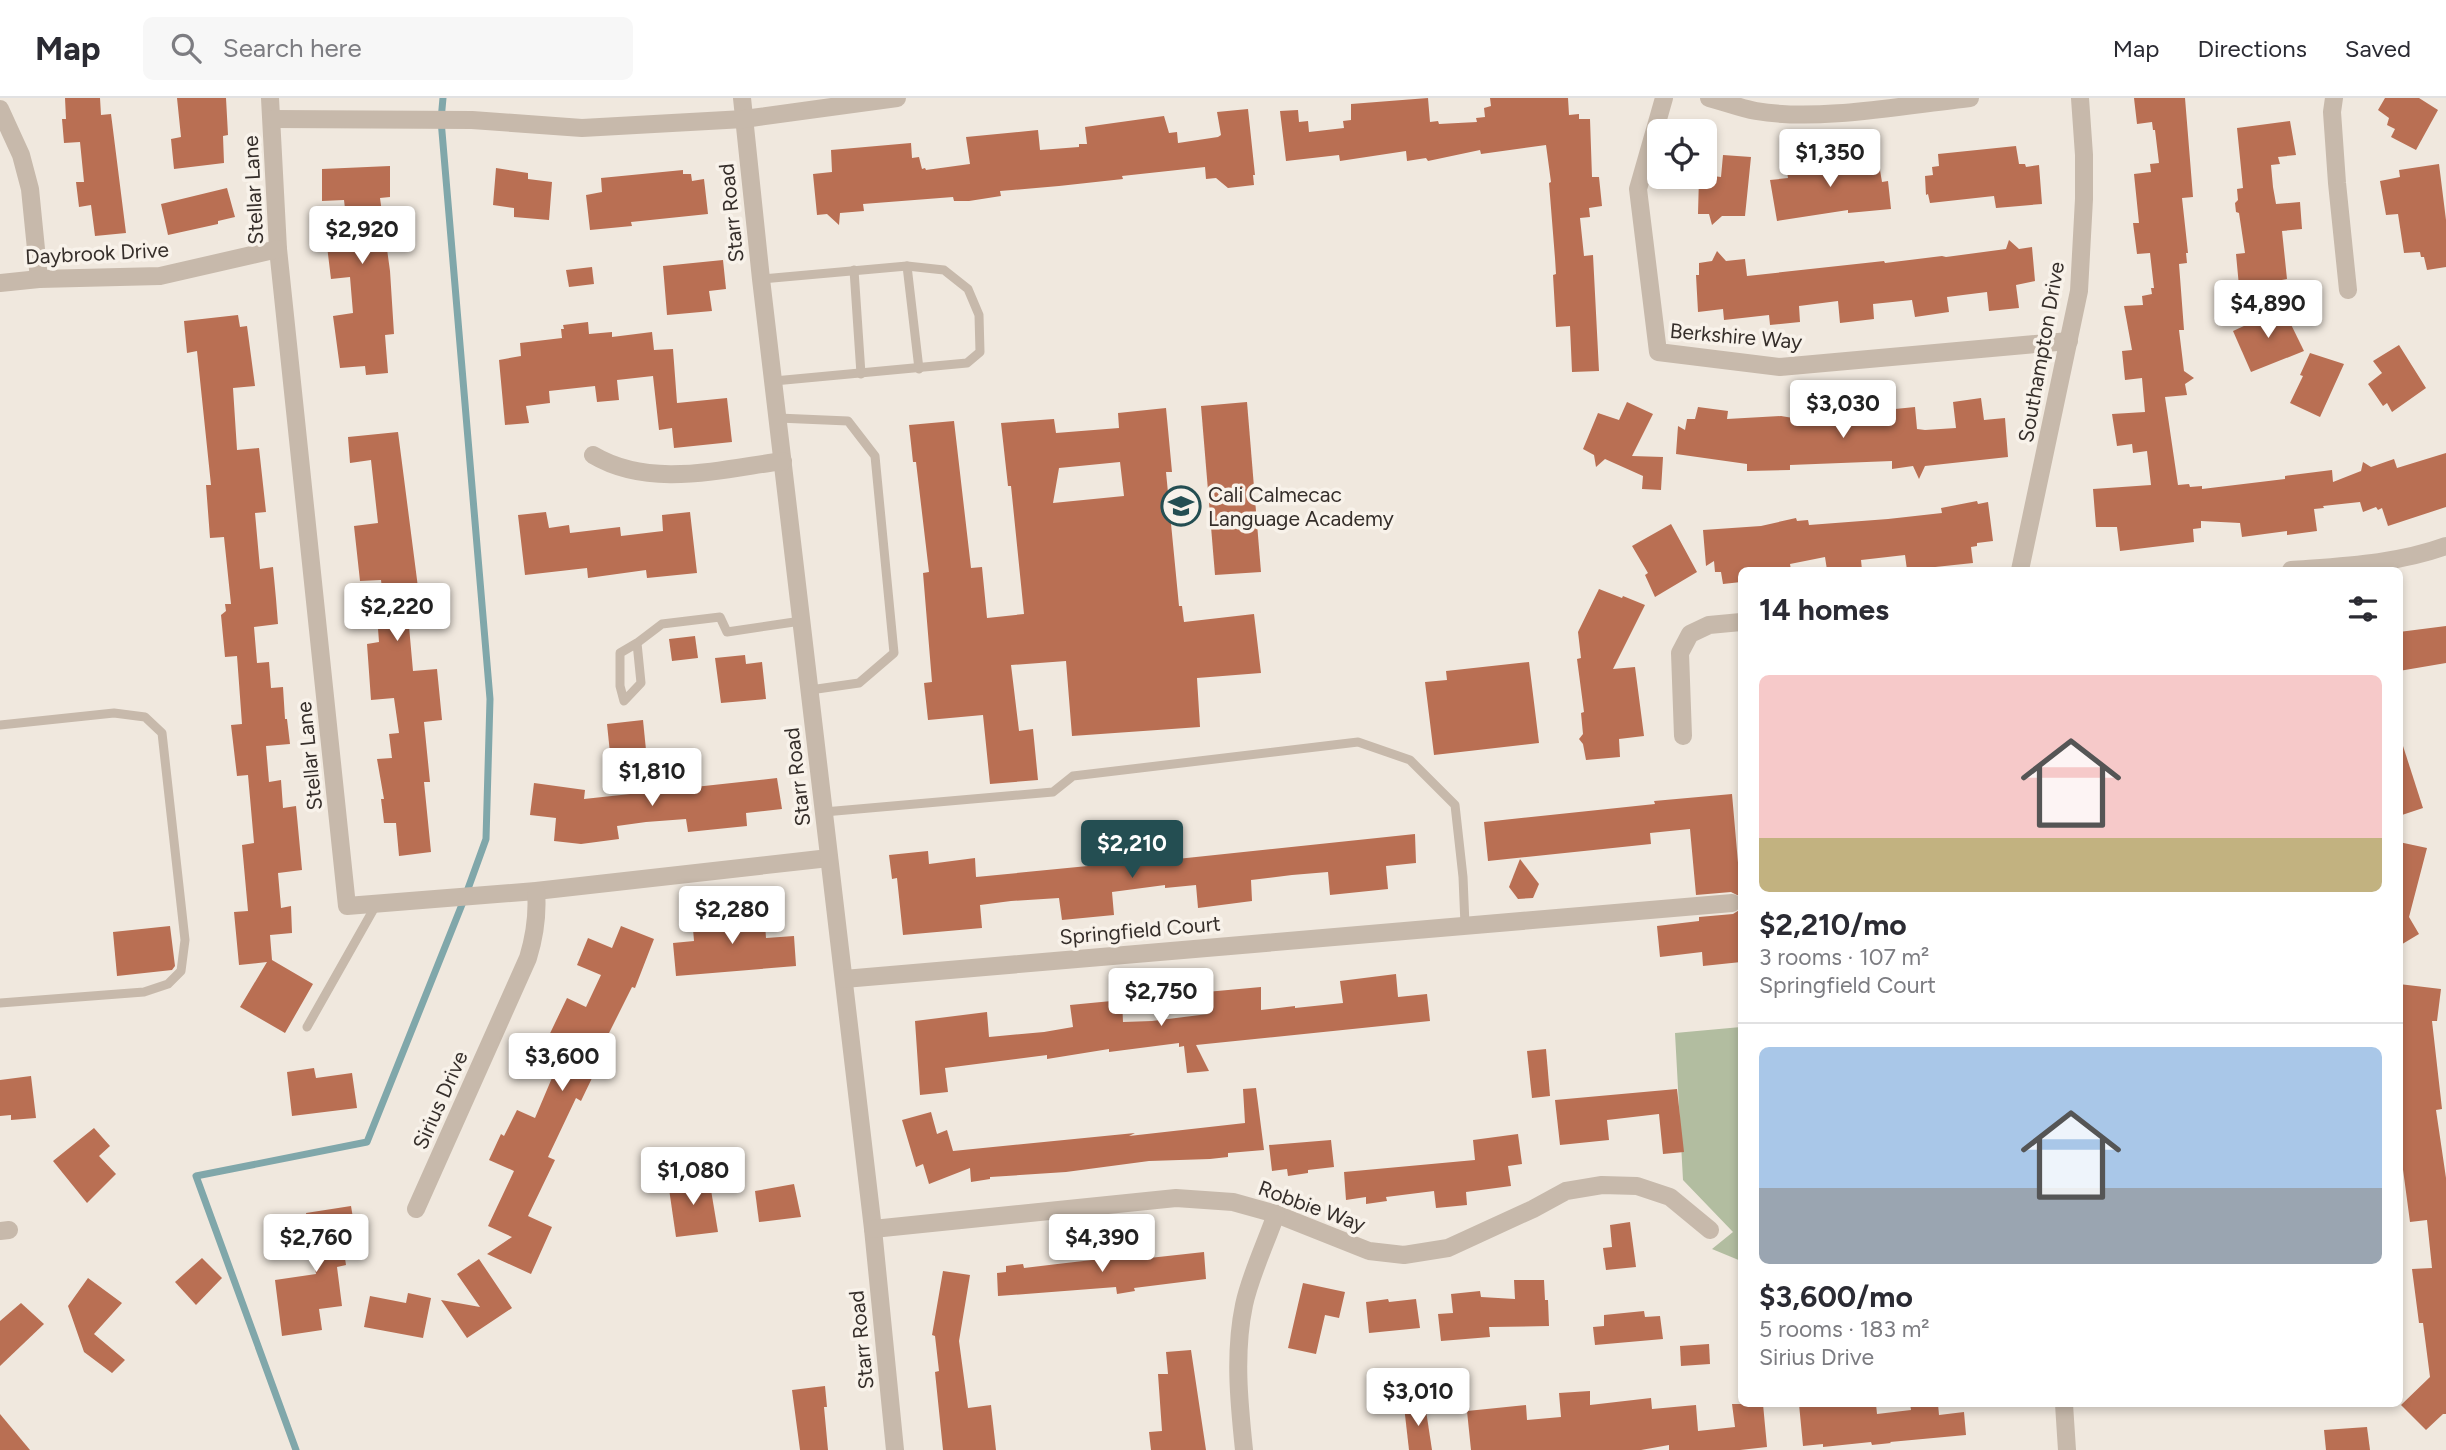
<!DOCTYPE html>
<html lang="en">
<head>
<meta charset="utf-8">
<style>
  :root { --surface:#fff; --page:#f7f7f7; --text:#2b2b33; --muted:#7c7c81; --line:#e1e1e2; --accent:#244e52 }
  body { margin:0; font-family:Figtree,sans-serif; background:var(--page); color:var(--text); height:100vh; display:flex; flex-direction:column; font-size:26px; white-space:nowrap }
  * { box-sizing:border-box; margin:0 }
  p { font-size:23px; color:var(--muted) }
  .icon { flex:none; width:38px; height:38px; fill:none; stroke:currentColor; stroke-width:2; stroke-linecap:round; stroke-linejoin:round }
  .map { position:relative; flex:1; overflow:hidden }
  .panel { position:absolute; left:1738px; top:469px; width:665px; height:840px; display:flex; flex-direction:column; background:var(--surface); border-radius:10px; box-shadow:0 4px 10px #0003 }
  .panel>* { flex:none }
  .fabs { position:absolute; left:1647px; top:21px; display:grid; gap:14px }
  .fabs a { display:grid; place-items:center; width:70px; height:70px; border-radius:10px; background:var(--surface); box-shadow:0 4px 10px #0003; font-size:35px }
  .price { position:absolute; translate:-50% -60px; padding:0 16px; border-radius:7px; background:#fff; color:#222; font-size:23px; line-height:46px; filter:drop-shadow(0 2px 4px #0008) }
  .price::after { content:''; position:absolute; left:50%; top:42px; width:21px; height:16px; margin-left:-10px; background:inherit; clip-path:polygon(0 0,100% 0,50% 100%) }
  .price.selected { background:var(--accent); color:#fff }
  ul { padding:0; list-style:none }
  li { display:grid; align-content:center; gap:14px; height:371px; padding:0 21px }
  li+li { border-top:2px solid var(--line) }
  li span { display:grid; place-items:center; height:217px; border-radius:10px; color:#555 }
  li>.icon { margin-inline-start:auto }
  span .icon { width:126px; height:126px; fill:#fffc; stroke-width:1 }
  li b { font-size:30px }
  h2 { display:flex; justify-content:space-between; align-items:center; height:84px; padding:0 21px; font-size:30px }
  header { display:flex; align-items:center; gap:42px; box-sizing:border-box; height:98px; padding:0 35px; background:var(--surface); border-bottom:2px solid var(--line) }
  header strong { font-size:33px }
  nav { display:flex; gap:38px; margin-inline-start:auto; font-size:24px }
  .search { width:490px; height:63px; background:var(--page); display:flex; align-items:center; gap:18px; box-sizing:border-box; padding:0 24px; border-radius:10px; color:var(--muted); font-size:26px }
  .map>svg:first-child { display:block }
</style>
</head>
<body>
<header>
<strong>Map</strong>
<div class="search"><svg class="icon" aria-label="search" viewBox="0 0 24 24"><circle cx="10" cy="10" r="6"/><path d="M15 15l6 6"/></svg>Search here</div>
<nav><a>Map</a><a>Directions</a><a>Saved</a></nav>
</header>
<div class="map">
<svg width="2446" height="1352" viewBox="0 0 2446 1352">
  <rect width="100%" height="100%" fill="#f0e8de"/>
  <path fill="#b2bda0" d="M1741,929V1163L1712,1151L1733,1134L1683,1082L1675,935Z"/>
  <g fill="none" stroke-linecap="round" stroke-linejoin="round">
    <path stroke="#80a7aa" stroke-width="7" d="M296,1352L196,1078L367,1044L465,799L486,741L490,601L441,22L443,0"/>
  </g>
  <g fill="#b96f53" fill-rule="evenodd">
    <path d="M65,0H100L101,17L111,16L126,135L95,138L91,107L79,109L76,84H84L80,44L64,45L62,21H66Z"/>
    <path d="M177,0H226L228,37L223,38L224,65L174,71L171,41L181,39Z"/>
    <path d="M1428,0L1430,24L1438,23L1439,26L1477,24L1476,20L1485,19L1484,10L1491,8L1490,0H1568L1569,17L1579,16V21H1590L1592,79H1599L1602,108L1589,110L1590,119L1580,120L1584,158L1593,157L1599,273L1572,274L1570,228L1556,229L1553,177L1556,176L1555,160L1549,85L1551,84L1546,47L1481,56L1480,52L1428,63L1426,60L1407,63L1406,53L1340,63L1339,57L1286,63L1280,13L1298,12L1299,24L1308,23L1309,34L1344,30L1343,23L1351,22V6Z"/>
    <path d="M2134,0H2185L2193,99L2182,100L2188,155H2186L2187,165L2179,166L2184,232H2179L2184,273L2194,280L2185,286L2187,297L2165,299L2178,387L2189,386L2190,389L2202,388V391L2285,381V378L2332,372L2333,384L2361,373L2363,364L2371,369L2394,361L2397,370L2446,355V409L2388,428L2382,410L2378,412L2376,409L2363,414L2360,404L2323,408L2324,410L2314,411L2317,433L2287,437V433L2242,439L2240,425L2201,423V430L2193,431L2194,444L2120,453L2117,429H2096L2093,391L2151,387L2147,353L2133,355L2132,346L2117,348L2112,316L2145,314L2142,280L2125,282L2122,253L2132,252L2124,208L2143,207L2142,198L2152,196L2151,190H2154L2150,155L2137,156L2133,125H2139L2134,76L2151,74L2150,66L2159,65L2155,32H2153L2152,24L2137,26Z"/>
    <path d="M2385,0H2419L2438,12L2416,52L2391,39L2395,31L2387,27L2389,20L2378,12Z"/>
    <path d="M1248,11L1255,77H1253L1254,87L1228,90L1216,80L1206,81L1205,69L1122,78L1123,81L1059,88L1000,93L1001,98L969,103H954L953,99L863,106L864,113L840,115L839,127L827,116L817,117L813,76L832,74L831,52L911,45L912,60L919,59L922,71L925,70L926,72L970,66L966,39L1038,32L1040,52L1079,49V46H1087L1085,29L1164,18L1169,35L1177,34L1178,45L1218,39L1221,37L1217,14Z"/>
    <path d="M2290,23L2296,57L2278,59L2280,66L2271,67L2273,89L2276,106L2300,104L2302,131L2282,133L2287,181L2271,184L2276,195L2240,199L2236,156L2245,155L2239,115L2236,114L2235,105L2238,102L2237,91L2243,90L2237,30Z"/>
    <path d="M2016,48L2019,66H2025L2026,69L2039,67L2042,106L1996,110L1994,98L1930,105L1928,96L1926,97L1925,78L1933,77L1932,69L1939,68L1938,56Z"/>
    <path d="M1723,57L1751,59L1745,118H1722L1712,127L1709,116H1698L1699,79H1704V77L1721,79Z"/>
    <path d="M1872,60L1873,73L1880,72L1882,84L1888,83L1891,111L1848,115V112L1777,123L1770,82L1788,80L1786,67Z"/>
    <path d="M2439,66L2446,122V169L2427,172L2424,159H2421L2420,154L2404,155L2398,116L2386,117L2380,83L2400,79L2399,72Z"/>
    <path d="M390,68V99L380,100L390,173L394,236L385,237L388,275L366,277L365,268L340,270L333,218L353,215L350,179L331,181L327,148L349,145L344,102L322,103V71Z"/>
    <path d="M496,70L528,75V81L552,84L549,122L514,119V110L493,107Z"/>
    <path d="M683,72V76H691L692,83L704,81L708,116L631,124L632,128L590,132L586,97L602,94L601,80Z"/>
    <path d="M227,90L235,119L218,123V126L168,137L161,106Z"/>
    <path d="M2009,142L2019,151L2032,149L2035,183L2016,187L2019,210L1989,213L1987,194L1947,199L1949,214L1915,219L1912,202L1873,206L1874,221L1840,225L1838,203L1799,208L1800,224L1770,227L1769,217L1724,222L1723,211L1698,214L1696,177H1699V165L1712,163L1717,153L1726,163L1745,161L1747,178L1884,163L1885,165L1942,158L1946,159L2006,151Z"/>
    <path d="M723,162L726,191L709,193L712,213L667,217L663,168Z"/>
    <path d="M592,169L594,186L569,189L566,172Z"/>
    <path d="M2283,210L2304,253L2251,274L2233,233Z"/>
    <path d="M238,217L240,229L247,228L255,288L233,290L237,352L259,350L266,414L255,415L260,471L273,469L276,501L278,526L254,529L257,565L269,564L271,590L283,589L285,621H287L290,646L266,648L269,684L281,682L283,710L296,708L302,772L278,775L281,810L291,808L292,835L270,837L272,862L313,886L285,935L240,909L267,864L239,867L234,814L248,813L242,747L254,745L248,677L237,678L231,627L242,626L237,558L225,559L221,517L226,513L225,506H231L224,439L210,440L206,387H211L197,253L187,255L184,223Z"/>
    <path d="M588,224L589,236L612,234V239L652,234L654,252L673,251L677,305L727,300L732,344L674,350L672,330L659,332L653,278L617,282L619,302L597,304L595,288L549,293L550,305L526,308L529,325L505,327L499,262L521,258L520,245L562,240L561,231H564L563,227Z"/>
    <path d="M2399,247L2426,290L2392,314L2387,305L2383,308L2368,286L2382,275L2373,263Z"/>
    <path d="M2310,255L2344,266L2320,319L2290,305L2303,278L2300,277Z"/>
    <path d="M1981,300L1984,322L2005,320L2008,359L1925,368L1919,381L1913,368L1892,371V363L1790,367V372L1747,373V366L1676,356L1678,328L1685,332L1687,321H1695L1698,309L1728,313L1727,321L1781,318L1817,324L1816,316H1851L1850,328H1887L1885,312L1915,309L1917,331L1925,332L1956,330L1953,304Z"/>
    <path d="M1247,304L1261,474L1215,477L1201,308Z"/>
    <path d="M1627,304L1653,316L1632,358L1663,359L1661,392L1642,391L1643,378L1605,361L1596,369L1594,357L1583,351L1598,315L1619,322Z"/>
    <path d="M1166,310L1172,374H1166L1179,508H1182L1184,524L1254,516L1261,575L1197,580L1200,629L1072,638L1066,563L1011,567L1019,633L1033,631L1038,682L990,686L983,617L928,622L924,585L932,584L923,475L929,474L916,364H913L909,327L954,323L971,470L982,469L987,520L1024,516L1011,388H1008L1001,325L1054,321L1056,335L1119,330L1118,315ZM1120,364L1124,398L1053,405L1059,370Z"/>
    <path d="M398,334L420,505L407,506L413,573L437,571L442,622L424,624L430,684H424L431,754L399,758L396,725H384L381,701H384L377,661L392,660L389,636L399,635L394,600L371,602L367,546L379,544L377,517L385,516L381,482L360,483L354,428L378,425L371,362L350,365L348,339Z"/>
    <path d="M1977,403L1978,406L1988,404L1993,443L1977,445V448L1971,449L1973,465L1907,472L1905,457L1861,462L1862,472H1827L1825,459L1790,466L1791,472H1741V484L1723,486L1721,474H1715L1714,463L1706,468L1703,432L1761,428L1796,420L1797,423L1808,422L1809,427L1888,421L1942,415L1941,410Z"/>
    <path d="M546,414L549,430L569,427L570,435L620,429L621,438L663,433L662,417L690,414L697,475L647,480L646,472L588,480L587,470L525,477L518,417Z"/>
    <path d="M1671,426L1697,474L1655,499L1645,477L1648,475L1632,448Z"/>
    <path d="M1599,491L1622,500L1623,498L1645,507L1613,571L1635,569L1644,638L1619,641L1620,659L1586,662L1583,646L1579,641L1583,636L1581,615L1584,614L1577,561L1581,560L1578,534Z"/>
    <path d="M2446,528V565L2399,573V534Z"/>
    <path d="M695,538L698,560L672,563L669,541Z"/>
    <path d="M745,557L746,566L762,564L766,601L721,605L715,560Z"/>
    <path d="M1529,564L1539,645L1434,657L1425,584L1447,582L1446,573Z"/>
    <path d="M643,622L646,652L610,655L607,626Z"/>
    <path d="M2403,648L2423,710L2399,718V649Z"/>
    <path d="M777,680L782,711L746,715L747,728L688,734L686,721L646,724L617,728L619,741L581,746L554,743L556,720L530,717L534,685L585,692L584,701Z"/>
    <path d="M1732,696L1741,799L1731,794L1696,797L1690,731L1650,735L1651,746L1488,763L1484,724L1655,706L1654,703Z"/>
    <path d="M1415,736L1416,765L1386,768L1388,791L1330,797L1328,774L1292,777L1251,782L1252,803L1198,810L1196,787L1165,790V787L1112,794L1114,817L1062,822L1059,800L1011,803L980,807L982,830L903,837L897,780L892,781L889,757L928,753L929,766L975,760L976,779L1139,763V765Z"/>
    <path d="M2399,744L2427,750L2409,819L2419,836L2399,848Z"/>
    <path d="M1520,761L1539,786L1533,800L1518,801L1509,789Z"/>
    <path d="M1741,811V864L1703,868L1702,854L1660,859L1657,828L1699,823V819L1733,816Z"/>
    <path d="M764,812L766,840L794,838L796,868L676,878L673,845L694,843L692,819Z"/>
    <path d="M170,828L175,868L172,872L117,878L113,834Z"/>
    <path d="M621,828L654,841L635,890L632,889L600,953L604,955L581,1003L576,1000L548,1059L555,1062L528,1118L552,1129L531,1176L487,1156L512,1139L488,1128L514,1073L489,1062L501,1036L504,1038L517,1012L535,1020L560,961L542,952L567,900L586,909L601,877L577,867L588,840L612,850Z"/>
    <path d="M1396,876L1398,899L1427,896L1430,923L1196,947L1209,973L1187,975L1184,948L1179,949V945L1109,954V951L1047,961V957L945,970L948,994L920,997L915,923L987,914L989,939L1044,934L1073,929L1070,907L1122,902L1123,924L1152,923L1208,916L1206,894L1261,889V912L1295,908V910L1343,905L1340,883Z"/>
    <path d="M2399,886L2441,891L2437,923H2432L2442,1011L2436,1012L2446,1080V1316H2443L2426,1332L2401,1307L2430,1279L2423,1225H2419L2412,1171L2432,1170L2427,1122L2410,1124L2402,1064L2399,1065V1040H2403L2399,993Z"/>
    <path d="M1546,951L1550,998L1532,1000L1527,953Z"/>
    <path d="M314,970L316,980L352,975L357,1010L292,1018L287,974Z"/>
    <path d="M31,978L36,1020L11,1022V1017L0,1018V982Z"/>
    <path d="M1256,990L1264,1052L1228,1055V1059L1210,1061L1149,1063L1066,1074L990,1079V1081L971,1084L970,1070L929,1086L923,1066L916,1069L902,1022L931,1014L937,1036L947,1032L953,1053L1135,1035L1129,1038L1245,1025L1243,991Z"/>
    <path d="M1677,991L1684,1054L1663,1056L1659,1016L1607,1022L1609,1042L1560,1047L1555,1002Z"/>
    <path d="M94,1030L110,1048L99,1058L116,1076L87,1105L53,1063Z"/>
    <path d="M1518,1036L1522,1066L1508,1068L1511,1088L1466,1094L1467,1107L1436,1110L1434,1093L1386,1099L1387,1103L1366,1106V1099L1346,1102L1344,1074L1475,1062L1473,1042Z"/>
    <path d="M1331,1042L1334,1069L1308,1072V1075L1288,1078L1287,1071L1272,1073L1269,1047Z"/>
    <path d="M709,1080L718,1134L676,1139L668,1084Z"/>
    <path d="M794,1086L801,1119L759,1124L755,1093Z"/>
    <path d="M351,1108L355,1132L341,1134L346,1167L337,1169L342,1208L319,1211L322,1232L282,1238L275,1182L316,1176L306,1115Z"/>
    <path d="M1630,1124L1636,1169L1606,1172L1603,1150L1612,1149L1610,1127Z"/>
    <path d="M1204,1154L1206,1181L1134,1190L1135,1193L1117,1196L1116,1189L998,1198L997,1175L1006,1174V1168L1023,1166L1024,1170L1066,1165L1101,1161L1100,1157L1119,1155V1160L1131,1159V1162Z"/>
    <path d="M202,1160L222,1180L196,1207L175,1184Z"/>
    <path d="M479,1161L512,1210L467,1240L441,1202L480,1209L457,1176Z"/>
    <path d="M943,1173L970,1177L959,1243L968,1310L991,1307L996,1352H943L935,1274L939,1273L935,1238L932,1237Z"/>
    <path d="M88,1180L122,1205L94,1236L125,1262L112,1275L84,1254L68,1208Z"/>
    <path d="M1514,1182H1544L1545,1202H1548L1549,1228L1489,1229L1490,1239L1441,1243L1438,1216L1453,1215L1451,1196L1480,1193L1481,1199L1515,1201Z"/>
    <path d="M1303,1185L1345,1194L1339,1220L1325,1217L1316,1256L1288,1250Z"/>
    <path d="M408,1195L431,1200L423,1240L364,1229L370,1198L406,1205Z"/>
    <path d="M1388,1201L1389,1204L1416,1201L1420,1230L1369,1235L1366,1204Z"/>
    <path d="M21,1205L44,1226L0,1268V1223Z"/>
    <path d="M1644,1213L1645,1219L1660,1218L1663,1241L1595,1247L1593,1229L1604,1228V1217Z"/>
    <path d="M1709,1246L1710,1266L1681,1268L1680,1248Z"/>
    <path d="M1191,1252L1206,1352H1151L1149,1334L1162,1333L1158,1276H1168L1166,1254Z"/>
    <path d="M825,1288L827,1309H824L828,1352H800L792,1292Z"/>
    <path d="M1590,1293V1307L1651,1300L1652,1311L1696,1307L1698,1333L1735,1329L1732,1306H1763L1767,1349L1740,1352H1669V1347L1641,1352H1471L1467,1313L1526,1307L1527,1322L1561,1319L1559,1295Z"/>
    <path d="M1425,1306L1432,1352H1409L1404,1308Z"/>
    <path d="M1799,1306H1876L1877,1316L1911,1312L1910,1306H1938L1939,1317L1964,1314L1966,1337L1890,1344L1891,1345L1872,1347L1871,1344L1823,1349V1346L1803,1348Z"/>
    <path d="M0,1316L30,1352H0Z"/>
    <path d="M2367,1329L2370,1352H2326L2324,1332Z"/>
  </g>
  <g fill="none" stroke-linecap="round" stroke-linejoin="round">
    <g stroke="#c7b9ab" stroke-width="9">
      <path d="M907,168L919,271"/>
      <path d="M854,172L861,276"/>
      <path d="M761,181L907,168L944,172L968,191L979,217L980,254L967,265L774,283"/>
      <path d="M778,320L848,323L875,358L894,555L859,585L810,592"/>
      <path d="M637,545L620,555V588L624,603L641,585L637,545L662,526L720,519L727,534L801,523"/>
      <path d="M0,627L114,615L145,619L162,635L185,842L181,873L168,886L144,894L0,905"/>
      <path d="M824,714L1053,694L1073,678L1358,644L1410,662L1455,707L1463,779L1465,827"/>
      <path d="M307,929L376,807"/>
    </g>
    <g stroke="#c7b9ab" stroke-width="18">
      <path d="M270,0L278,151L347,808L536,793L829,760"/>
      <path d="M742,0L761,181L873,1131L895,1352"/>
      <path d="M1664,0L1638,91L1658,254L1780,269L2069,243"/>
      <path d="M1709,0C1725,4 1740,10 1756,13C1818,24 1906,7 1970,0"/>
      <path d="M2334,0L2332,14L2337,85L2348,192"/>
      <path d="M0,11L21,57L30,91L39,181"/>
      <path d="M272,21L472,22L582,30L744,21L897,0"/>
      <path d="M0,185L39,181L160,178L278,151"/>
      <path d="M593,357C650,391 722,371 783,363"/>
      <path d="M2020,472L2079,193L2084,101V57L2080,0"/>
      <path d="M2291,472C2343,468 2397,466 2446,448"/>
      <path d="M1683,638L1680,555L1690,536L1709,527L1741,524"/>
      <path d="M844,881L1732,805"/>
      <path d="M416,1111L528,860C535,837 538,817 536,793"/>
      <path d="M873,1131L1176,1100L1233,1104L1276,1116L1369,1153L1404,1157L1448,1150L1533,1111L1566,1093L1602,1087L1637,1088L1670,1099L1710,1132"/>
      <path d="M0,1133L9,1132"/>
      <path d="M2064,1306L2067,1352"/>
      <path d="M1244,1352C1239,1304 1234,1255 1244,1207C1250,1178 1266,1145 1276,1116"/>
    </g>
  </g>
  <defs>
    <g id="school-ring" transform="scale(2.0125)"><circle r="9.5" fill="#f8f2ea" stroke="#244e52" stroke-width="1.5"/><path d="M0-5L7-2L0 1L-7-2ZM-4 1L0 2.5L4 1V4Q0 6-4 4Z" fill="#244e52"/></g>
  </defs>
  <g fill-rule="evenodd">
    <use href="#school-ring" x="1181" y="408"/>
  </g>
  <g text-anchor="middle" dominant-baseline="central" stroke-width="7" stroke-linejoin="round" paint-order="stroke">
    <g font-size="21" fill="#352e2a" stroke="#f8f2ea">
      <text transform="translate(253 92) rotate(-93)">Stellar Lane</text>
      <text transform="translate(731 115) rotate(-96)">Starr Road</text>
      <text transform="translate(97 155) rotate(-3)">Daybrook Drive</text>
      <text transform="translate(1736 238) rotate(5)">Berkshire Way</text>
      <text transform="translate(2041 254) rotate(-80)">Southampton Drive</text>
      <text transform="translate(309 658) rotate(-96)">Stellar Lane</text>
      <text transform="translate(797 679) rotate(-97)">Starr Road</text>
      <text transform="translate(1140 832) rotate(-5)">Springfield Court</text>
      <text transform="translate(440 1002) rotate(-66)">Sirius Drive</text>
      <text transform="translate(1312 1108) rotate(20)">Robbie Way</text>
      <text transform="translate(861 1242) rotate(-96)">Starr Road</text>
    </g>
    <g font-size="21" fill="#352e2a" stroke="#f8f2ea" text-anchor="start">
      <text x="1208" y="396">Cali Calmecac<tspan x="1208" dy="24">Language Academy</tspan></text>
    </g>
  </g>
</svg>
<div class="fabs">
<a><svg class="icon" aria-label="locate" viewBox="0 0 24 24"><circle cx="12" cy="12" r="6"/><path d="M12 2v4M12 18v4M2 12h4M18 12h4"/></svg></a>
</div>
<b class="price" style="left:1830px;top:91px">$1,350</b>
<b class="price" style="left:362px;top:168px">$2,920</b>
<b class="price" style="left:2268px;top:242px">$4,890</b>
<b class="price" style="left:1843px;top:342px">$3,030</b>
<b class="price" style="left:397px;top:545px">$2,220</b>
<b class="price" style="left:652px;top:710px">$1,810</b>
<b class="price selected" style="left:1132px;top:782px">$2,210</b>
<b class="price" style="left:732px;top:848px">$2,280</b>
<b class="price" style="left:1161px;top:930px">$2,750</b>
<b class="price" style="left:562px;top:995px">$3,600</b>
<b class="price" style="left:693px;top:1109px">$1,080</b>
<b class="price" style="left:316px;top:1176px">$2,760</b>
<b class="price" style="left:1102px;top:1176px">$4,390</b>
<b class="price" style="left:1418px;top:1330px">$3,010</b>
<section class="panel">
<h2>14 homes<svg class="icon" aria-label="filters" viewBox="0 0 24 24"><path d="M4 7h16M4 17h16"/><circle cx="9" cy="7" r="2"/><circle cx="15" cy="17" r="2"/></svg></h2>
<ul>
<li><span style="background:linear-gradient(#f6c9c9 75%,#c2b280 0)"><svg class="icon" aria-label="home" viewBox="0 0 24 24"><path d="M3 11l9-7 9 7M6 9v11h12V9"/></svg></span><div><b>$2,210/mo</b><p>3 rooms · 107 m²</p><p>Springfield Court</p></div></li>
<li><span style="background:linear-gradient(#a9c7e8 65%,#9aa5b1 0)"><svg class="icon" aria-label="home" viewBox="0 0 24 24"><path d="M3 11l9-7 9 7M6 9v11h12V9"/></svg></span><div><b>$3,600/mo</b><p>5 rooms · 183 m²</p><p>Sirius Drive</p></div></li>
</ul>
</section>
</div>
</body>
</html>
